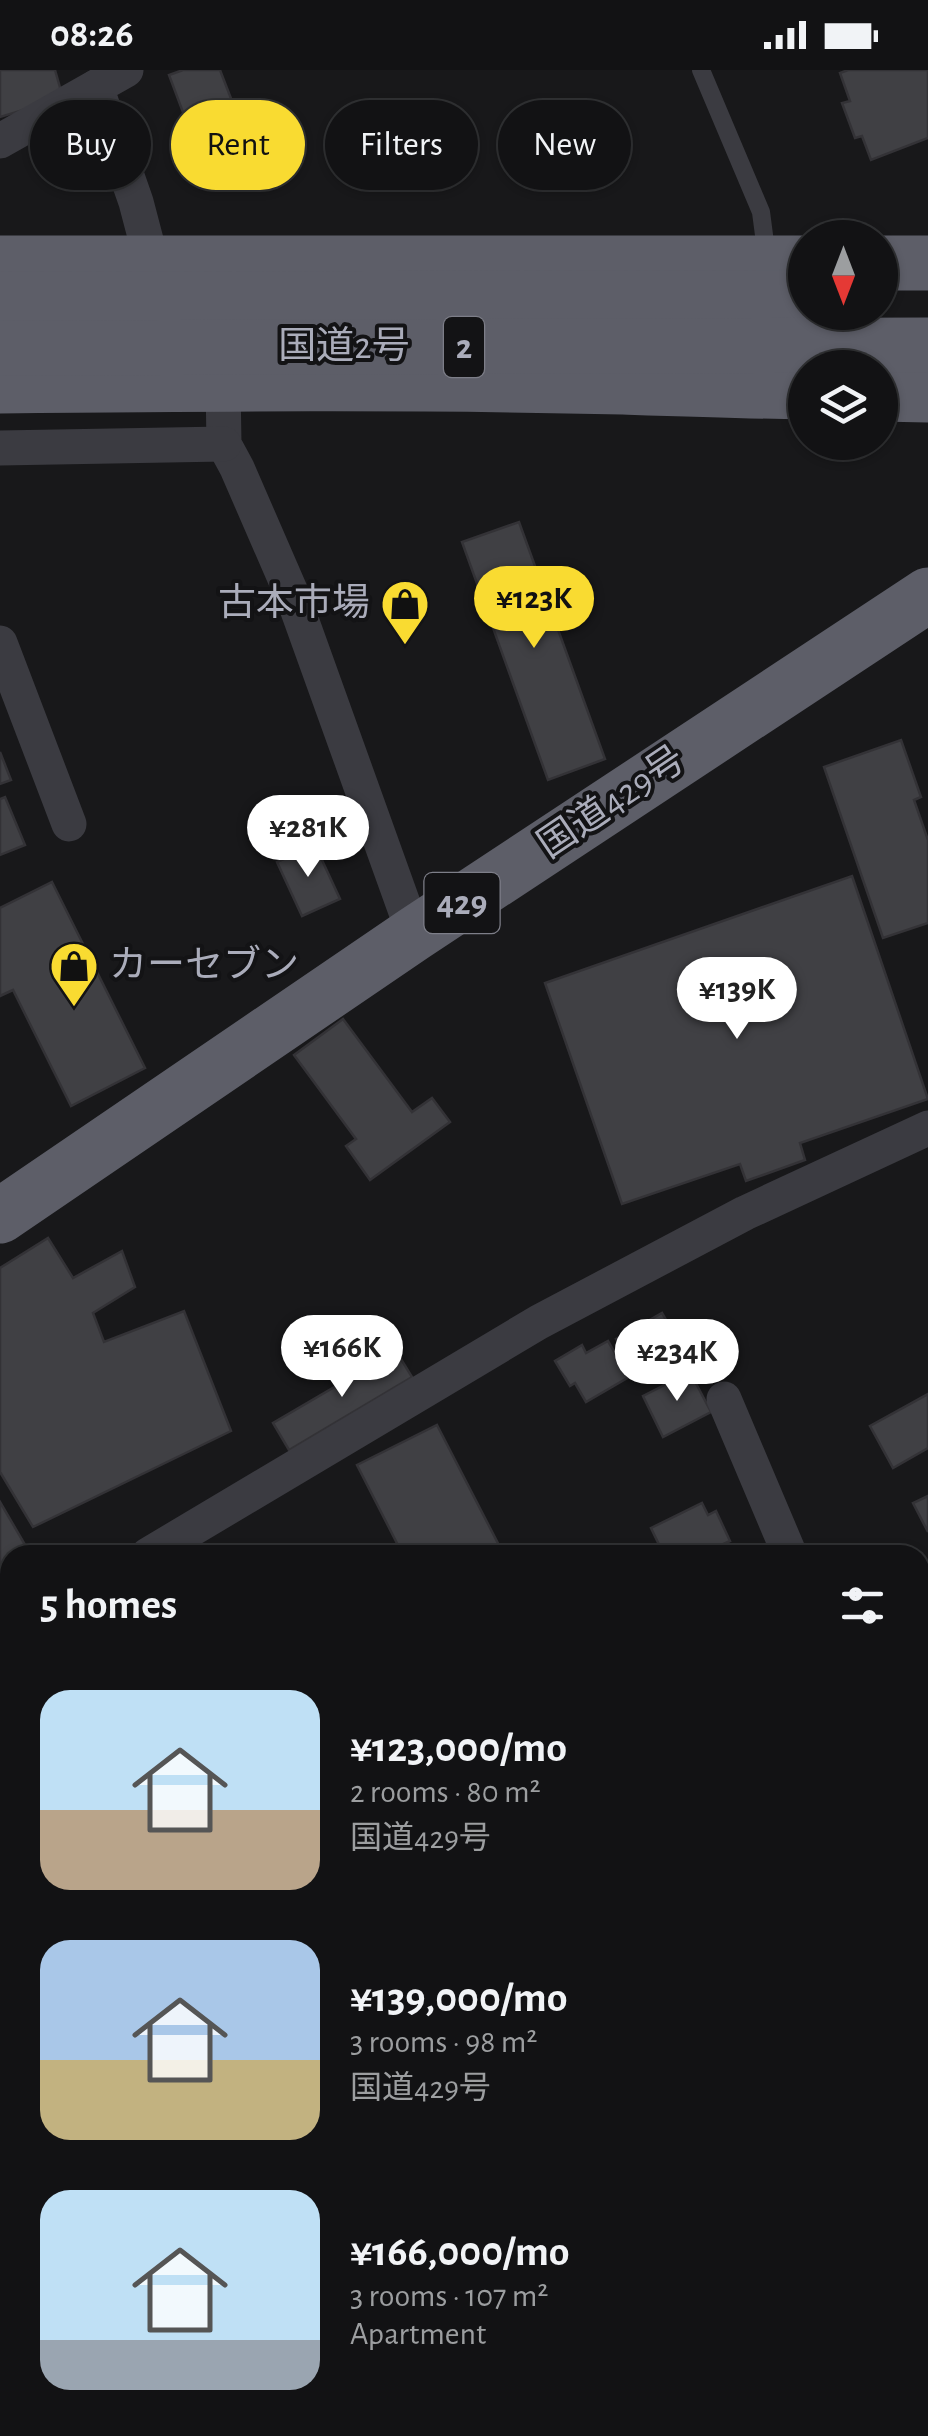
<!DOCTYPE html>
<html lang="en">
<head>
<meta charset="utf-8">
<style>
  :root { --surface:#121214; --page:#1f2022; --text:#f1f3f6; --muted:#9c9ea0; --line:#313234; --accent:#f9db31 }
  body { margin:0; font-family:"Alegreya Sans","Noto Sans JP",sans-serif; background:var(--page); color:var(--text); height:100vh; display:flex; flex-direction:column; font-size:38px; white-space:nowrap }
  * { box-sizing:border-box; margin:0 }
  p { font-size:32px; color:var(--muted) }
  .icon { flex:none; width:55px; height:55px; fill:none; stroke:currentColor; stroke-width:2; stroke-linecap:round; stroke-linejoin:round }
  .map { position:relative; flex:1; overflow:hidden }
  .drawer { position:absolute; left:0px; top:1475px; width:930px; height:892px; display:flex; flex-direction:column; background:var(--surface); border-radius:30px 30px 0 0; box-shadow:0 2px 8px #0004,0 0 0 2px var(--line) }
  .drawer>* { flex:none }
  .top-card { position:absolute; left:30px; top:30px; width:870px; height:90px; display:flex; gap:20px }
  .needle { width:65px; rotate:180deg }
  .fabs { position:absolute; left:788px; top:150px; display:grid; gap:20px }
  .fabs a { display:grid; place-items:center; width:110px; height:110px; border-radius:50%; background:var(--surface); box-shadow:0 2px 8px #0004,0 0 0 2px var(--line); font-size:50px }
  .price { position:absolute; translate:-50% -85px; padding:0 22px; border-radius:35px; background:#fff; color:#222; font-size:32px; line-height:65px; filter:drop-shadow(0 2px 5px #0008) }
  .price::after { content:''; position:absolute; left:50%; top:60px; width:30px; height:22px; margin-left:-15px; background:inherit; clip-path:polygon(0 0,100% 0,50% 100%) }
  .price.active { background:var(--accent); color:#111 }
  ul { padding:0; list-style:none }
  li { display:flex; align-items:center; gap:30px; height:250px; padding:0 40px }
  li span { display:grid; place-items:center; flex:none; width:280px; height:200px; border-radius:30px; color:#555 }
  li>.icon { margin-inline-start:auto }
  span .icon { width:120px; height:120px; fill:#fffc; stroke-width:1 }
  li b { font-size:42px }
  h2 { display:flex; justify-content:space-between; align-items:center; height:120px; padding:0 40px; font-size:42px }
  .pill { padding:0 35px; border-radius:45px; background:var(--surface); box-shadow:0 2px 8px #0004,0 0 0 2px var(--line); font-size:35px; line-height:90px }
  .pill.active { background:var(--accent); color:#111 }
  .status { display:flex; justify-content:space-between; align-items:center; height:70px; padding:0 50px; background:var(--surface); direction:ltr }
  .status svg { height:28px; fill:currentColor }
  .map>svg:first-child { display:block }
</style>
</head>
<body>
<div class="status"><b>08:26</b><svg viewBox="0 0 49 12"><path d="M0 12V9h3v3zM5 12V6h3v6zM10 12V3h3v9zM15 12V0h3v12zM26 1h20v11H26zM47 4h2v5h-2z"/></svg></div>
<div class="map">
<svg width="928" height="2366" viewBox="0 0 928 2366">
  <rect width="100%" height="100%" fill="#18181a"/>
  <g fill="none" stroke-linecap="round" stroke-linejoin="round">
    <g stroke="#2d343f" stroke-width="10">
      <path d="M920,1738L928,1731"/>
      <path d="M0,1934L10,1939"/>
      <path d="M920,2337L928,2340"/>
      <path d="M238,2366L244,2358"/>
    </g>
  </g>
  <g fill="#404044" stroke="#333236" stroke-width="2.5">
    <path d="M0,0H55L63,28L0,47Z"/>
    <path d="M183,0H220L249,75L202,93L169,5Z"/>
    <path d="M848,0H928V68L871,90L862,66L855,68L842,33L850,31L840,3Z"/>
    <path d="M519,452L605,689L548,710L462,472Z"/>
    <path d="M901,670L921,727L914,730L928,770V853L883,868L824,697Z"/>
    <path d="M0,682L11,710L0,714Z"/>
    <path d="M5,727L25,775L0,785V729Z"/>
    <path d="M315,775L340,829L302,846L277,792Z"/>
    <path d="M852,806L928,1029L800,1073L805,1090L746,1111L740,1094L622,1134L545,913Z"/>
    <path d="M52,812L145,998L71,1036L13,920L0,926V838Z"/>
    <path d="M343,949L412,1042L432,1028L450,1052L370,1110L346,1076L356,1069L294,985Z"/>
    <path d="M48,1168L73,1208L122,1181L135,1217L93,1243L104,1272L184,1241L231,1361L33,1457L0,1402V1198Z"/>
    <path d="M662,1243L684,1281L637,1307L616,1269Z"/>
    <path d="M608,1271L629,1307L586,1332L575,1313L570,1316L555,1291L582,1275L586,1283Z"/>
    <path d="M396,1281L412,1307L289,1380L273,1353Z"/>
    <path d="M690,1302L711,1342L663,1367L643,1326Z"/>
    <path d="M928,1324V1378L893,1398L870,1356Z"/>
    <path d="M437,1355L504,1485H403L357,1395Z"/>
    <path d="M928,1426V1462L913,1433Z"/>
    <path d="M0,1432L31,1485H10V1546L0,1552Z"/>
    <path d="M702,1433L708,1445L716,1441L730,1471L721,1475L723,1479L709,1485H664L651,1458Z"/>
    <path d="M10,1635V1715L0,1695V1640Z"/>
    <path d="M928,1759V1819L920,1824V1764Z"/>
    <path d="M10,1799V1880L0,1860V1804Z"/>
    <path d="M928,1945V1990L920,1984V1957Z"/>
    <path d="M928,2252V2309L920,2306V2274Z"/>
    <path d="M592,2358H619L644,2366H589Z"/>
    <path d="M809,2358H849L847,2366H806Z"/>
  </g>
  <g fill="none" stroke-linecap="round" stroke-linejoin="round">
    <path stroke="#3b3b41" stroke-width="18" d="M701,0L761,142L767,188"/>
    <g stroke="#3b3b41" stroke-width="35">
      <path d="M96,17L136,132L152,193"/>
      <path d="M0,71L126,0"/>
      <path d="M223,314L224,374L237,398L293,527L414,864"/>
      <path d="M0,378L224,374"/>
      <path d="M0,573L69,754"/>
      <path d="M724,1329L790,1485"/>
      <path d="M148,1485L539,1252L745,1143L928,1058"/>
      <path d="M0,1572L10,1566"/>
      <path d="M920,1921L928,1894"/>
      <path d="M920,2317L928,2320"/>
    </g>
    <g stroke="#3b3b41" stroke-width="42">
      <path d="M920,1712L928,1706"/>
      <path d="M0,2133L10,2148"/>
      <path d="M142,2358L147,2366"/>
      <path d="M213,2366L218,2358"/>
    </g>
    <g stroke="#5d5e68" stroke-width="55">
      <path d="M0,193H805"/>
      <path d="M880,193H928"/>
      <path d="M0,316C207,314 415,312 623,317C684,319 744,321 805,322"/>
      <path d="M880,324L928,325"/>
      <path d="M0,1146L414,864L928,525"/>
    </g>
    <g stroke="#5d5e68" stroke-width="55">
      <path d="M0,229L805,228"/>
      <path d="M0,278L928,275"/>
    </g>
  </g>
  <defs>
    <g id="shop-pin" transform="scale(2.5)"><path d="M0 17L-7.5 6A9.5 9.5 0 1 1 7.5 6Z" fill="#f9db31" stroke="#131315"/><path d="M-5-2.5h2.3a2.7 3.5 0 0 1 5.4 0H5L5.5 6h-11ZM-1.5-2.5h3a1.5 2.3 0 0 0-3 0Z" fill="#111"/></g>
  </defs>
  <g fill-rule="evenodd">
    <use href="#shop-pin" x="405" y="534"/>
    <use href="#shop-pin" x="74" y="896"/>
  </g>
  <g text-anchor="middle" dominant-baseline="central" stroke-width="8" stroke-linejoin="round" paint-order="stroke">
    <g fill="#131315" stroke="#7d7e88" stroke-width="2.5">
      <rect x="444" y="247" width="40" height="60" rx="8"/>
      <rect x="424.5" y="803" width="75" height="60" rx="8"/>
    </g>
    <g font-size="35" font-weight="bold" fill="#aaacba">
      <text x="464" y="277">2</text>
      <text x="462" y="833">429</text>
    </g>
    <g font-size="38" fill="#aaacba" stroke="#131315">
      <text x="344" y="277">国道2号</text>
      <text transform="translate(612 733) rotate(-34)">国道429号</text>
    </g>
    <g font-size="38" fill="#aaacba" stroke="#131315" text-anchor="end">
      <text x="370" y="534">古本市場</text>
      <text x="109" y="896" text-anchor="start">カーセブン</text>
    </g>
  </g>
</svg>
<div class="fabs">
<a><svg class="needle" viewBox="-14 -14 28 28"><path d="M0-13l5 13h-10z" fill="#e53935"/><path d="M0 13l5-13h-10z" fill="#9c9ea0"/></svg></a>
<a><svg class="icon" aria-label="layers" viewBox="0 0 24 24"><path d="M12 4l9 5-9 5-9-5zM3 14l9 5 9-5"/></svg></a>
</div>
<b class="price active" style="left:534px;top:581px">¥123K</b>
<b class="price" style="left:308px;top:810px">¥281K</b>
<b class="price" style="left:737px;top:972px">¥139K</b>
<b class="price" style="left:342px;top:1330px">¥166K</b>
<b class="price" style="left:677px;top:1334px">¥234K</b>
<div class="top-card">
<a class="pill">Buy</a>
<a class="pill active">Rent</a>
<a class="pill">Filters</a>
<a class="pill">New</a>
</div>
<section class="drawer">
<h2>5 homes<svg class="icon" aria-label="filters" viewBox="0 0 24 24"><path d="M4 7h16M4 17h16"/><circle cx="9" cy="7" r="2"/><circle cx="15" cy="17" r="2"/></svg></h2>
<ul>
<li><span style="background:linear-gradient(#bfe0f5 60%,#b9a48a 0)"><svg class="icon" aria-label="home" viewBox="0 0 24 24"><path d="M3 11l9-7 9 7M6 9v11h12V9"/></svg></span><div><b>¥123,000/mo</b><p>2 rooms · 80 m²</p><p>国道429号</p></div></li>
<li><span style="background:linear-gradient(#a9c7e8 60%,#c2b280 0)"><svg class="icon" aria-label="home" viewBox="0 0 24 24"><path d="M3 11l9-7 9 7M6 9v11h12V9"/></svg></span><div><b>¥139,000/mo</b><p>3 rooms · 98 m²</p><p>国道429号</p></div></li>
<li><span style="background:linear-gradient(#bfe0f5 75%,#9aa5b1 0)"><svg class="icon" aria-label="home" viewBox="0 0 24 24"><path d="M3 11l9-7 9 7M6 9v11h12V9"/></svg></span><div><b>¥166,000/mo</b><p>3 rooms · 107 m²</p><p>Apartment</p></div></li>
</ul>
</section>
</div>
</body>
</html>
